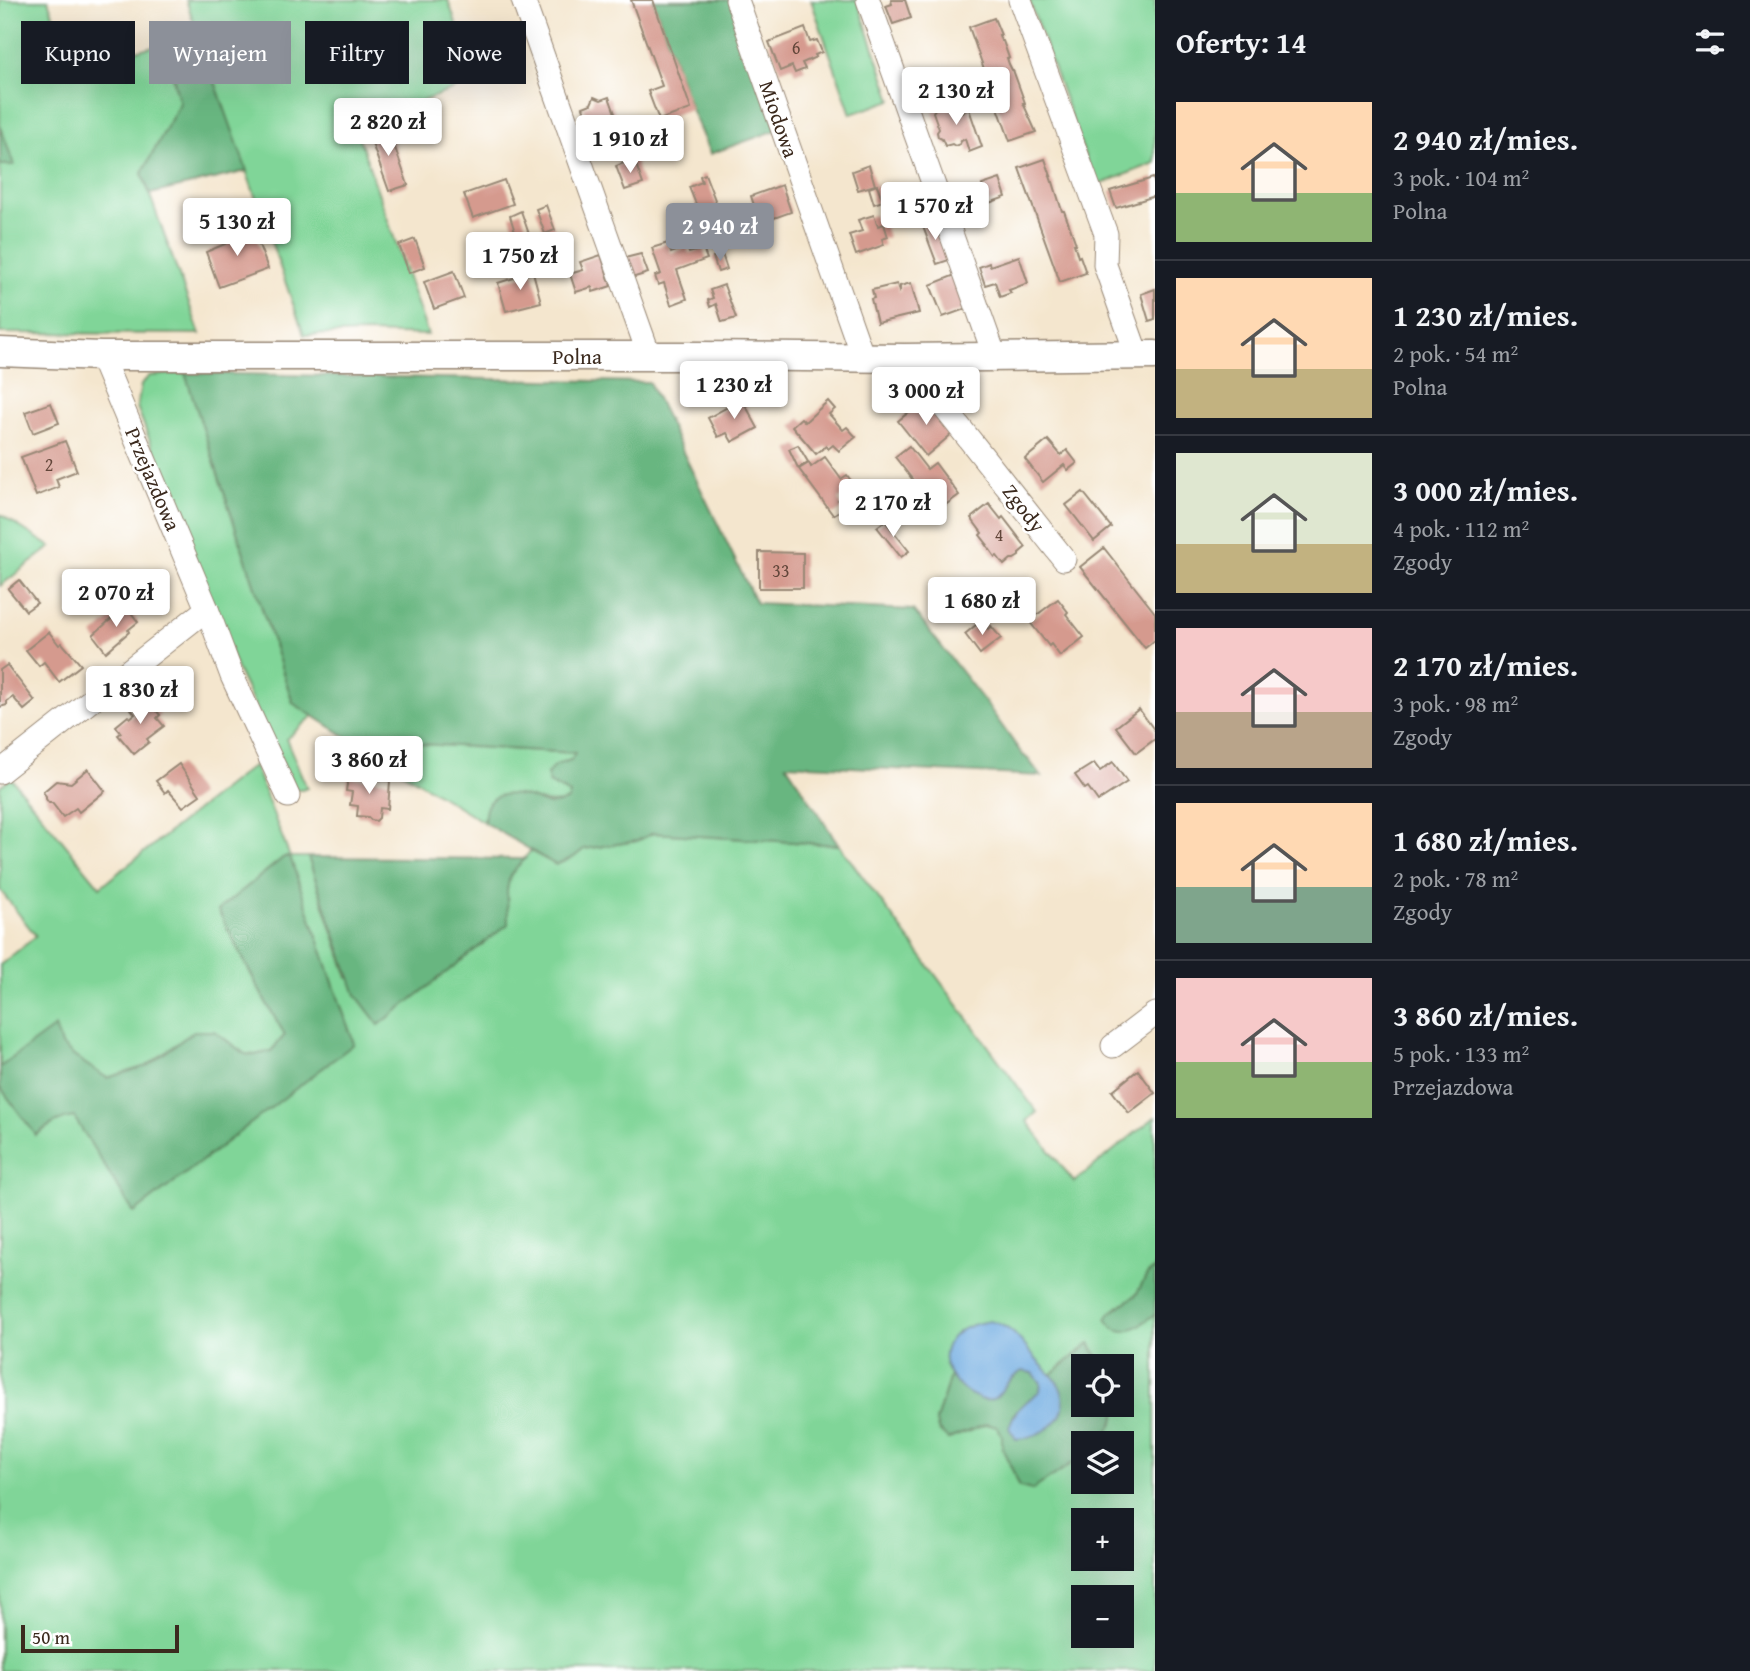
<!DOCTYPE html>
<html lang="pl">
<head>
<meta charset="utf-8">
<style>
  :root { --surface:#171b24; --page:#20242c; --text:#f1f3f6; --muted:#9ea1a6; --line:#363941; --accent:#8c9099 }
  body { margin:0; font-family:"Gentium Book Plus",serif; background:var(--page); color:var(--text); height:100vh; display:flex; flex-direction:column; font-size:26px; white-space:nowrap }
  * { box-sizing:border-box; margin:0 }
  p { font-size:23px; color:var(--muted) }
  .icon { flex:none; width:38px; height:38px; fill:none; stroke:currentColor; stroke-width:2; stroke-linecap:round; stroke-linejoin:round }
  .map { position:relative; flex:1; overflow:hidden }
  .details { display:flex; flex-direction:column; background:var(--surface); width:595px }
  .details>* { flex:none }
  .banner { position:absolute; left:21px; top:21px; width:665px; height:63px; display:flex; gap:14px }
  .fabs { position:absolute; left:1071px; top:1354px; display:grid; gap:14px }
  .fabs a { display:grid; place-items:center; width:63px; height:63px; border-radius:0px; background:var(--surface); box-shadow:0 7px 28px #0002; font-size:35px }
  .scale { position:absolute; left:21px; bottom:18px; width:158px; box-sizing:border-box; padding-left:7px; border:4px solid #3b2a1e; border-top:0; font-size:19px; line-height:24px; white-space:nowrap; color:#3b2a1e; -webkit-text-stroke:5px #fff; paint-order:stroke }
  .price { position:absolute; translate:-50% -60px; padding:0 16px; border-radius:7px; background:#fff; color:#222; font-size:23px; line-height:46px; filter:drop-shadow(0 2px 4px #0008) }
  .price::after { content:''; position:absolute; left:50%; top:42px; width:21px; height:16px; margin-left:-10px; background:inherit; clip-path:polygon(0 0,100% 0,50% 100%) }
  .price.on { background:var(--accent); color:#fff }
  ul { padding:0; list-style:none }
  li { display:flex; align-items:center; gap:21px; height:175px; padding:0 21px }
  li+li { border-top:2px solid var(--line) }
  li span { display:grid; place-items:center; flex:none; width:196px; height:140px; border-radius:0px; color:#555 }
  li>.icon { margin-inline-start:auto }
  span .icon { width:84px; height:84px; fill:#fffc; stroke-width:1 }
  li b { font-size:30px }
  h2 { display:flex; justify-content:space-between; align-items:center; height:84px; padding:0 21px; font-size:30px }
  .chip { padding:0 24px; border-radius:0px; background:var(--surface); box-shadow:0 7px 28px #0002; font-size:24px; line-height:63px }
  .chip.on { background:var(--accent); color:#fff }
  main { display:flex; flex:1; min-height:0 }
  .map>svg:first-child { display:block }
</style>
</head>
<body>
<main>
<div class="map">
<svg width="1155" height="1671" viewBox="0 0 1155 1671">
  <rect width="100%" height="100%" fill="#fff"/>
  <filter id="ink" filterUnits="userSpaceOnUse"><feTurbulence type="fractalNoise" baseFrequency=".0143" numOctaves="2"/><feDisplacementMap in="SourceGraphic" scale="14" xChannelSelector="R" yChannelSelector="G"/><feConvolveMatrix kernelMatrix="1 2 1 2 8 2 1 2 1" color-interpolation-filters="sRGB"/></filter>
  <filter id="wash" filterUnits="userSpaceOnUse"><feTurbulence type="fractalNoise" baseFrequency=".00686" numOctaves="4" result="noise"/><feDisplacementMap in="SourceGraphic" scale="28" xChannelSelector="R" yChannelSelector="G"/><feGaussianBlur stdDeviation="1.57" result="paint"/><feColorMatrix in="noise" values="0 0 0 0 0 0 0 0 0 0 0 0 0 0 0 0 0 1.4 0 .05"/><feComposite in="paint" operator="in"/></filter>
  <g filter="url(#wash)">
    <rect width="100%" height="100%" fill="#f4e6ce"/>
    <g fill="#80d598" stroke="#5e805b" stroke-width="2" fill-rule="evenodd">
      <path d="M0,0H48L72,70L102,60L198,34L186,0H448L476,81L355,126L428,335L367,333L304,335L204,51L173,79L180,103L142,173L200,334L0,333V165H14L0,125Z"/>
      <path d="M811,0H857L892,100L851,114Z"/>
      <path d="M1029,0H1155V163L1096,186Z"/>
      <path d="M185,373L293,703L313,716L286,739L307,788L302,790H295L237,669L137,407L141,385L149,376Z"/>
      <path d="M0,514L51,547L0,586Z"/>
      <path d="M351,740L576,753L571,760L562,762L556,787L570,794L569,800C548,807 539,799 519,795L484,817L485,823Z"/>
      <path d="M254,765L290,857H308L348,978L508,924C508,909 503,885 512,873C517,865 525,859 530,851L556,865L574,857L584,849L637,841L653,833L839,845L1037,1112L1027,1121L1074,1182L1155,1117V1268L1147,1275L1136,1295L1110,1313L1139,1326L1155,1314V1671H0V1087L36,1135L61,1119L354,1044L290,858L284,857L218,910L263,997L285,1035L271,1051L255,1055L245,1054L214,1031H194L147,1066L107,1078L75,1057L61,1045L55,1028L0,1067V965L36,936L0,890V786L11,778L100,887ZM1090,1343L1103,1367H1122V1405H1118C1116,1419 1108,1434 1099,1444H1122V1482H1083V1456L1032,1490L1020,1487L1002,1447V1435L997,1427L987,1424L949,1439L936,1421L950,1376L945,1365L1036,1360L1051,1375ZM1083,1521H1122V1559H1083ZM1083,1598H1122V1636H1083Z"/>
    </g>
    <g fill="#68b680" stroke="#52704f" stroke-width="2">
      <path d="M653,0H731L777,130L710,154L691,109Z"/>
      <path d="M186,51H204L247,171L150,194L142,173L180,103C173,80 169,72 186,51Z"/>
      <path d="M0,125L14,165H0Z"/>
      <path d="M185,373L649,382L756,603L913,610L988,706L1022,754L1028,759L1041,776L786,764L839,845L653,833L637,841L584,849L574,857L556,865L485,823C482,791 508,791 531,798C536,799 541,803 547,804C554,805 561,803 568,800L570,794L549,783L547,774L555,765L571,760L575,753L351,740L293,703Z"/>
      <path d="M284,857H290L354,1044L134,1213L74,1117C59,1119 48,1125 36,1135L0,1087V1067L55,1027L61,1045L75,1057L107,1078L147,1066L194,1031H214L245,1054L255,1055L271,1051L285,1035L263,997L218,910Z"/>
      <path d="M308,857L525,859L510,875L507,890L508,924L379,1025L356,995Z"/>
      <path d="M1155,1268V1314C1138,1327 1121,1342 1106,1319L1110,1313L1136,1295L1147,1275Z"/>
      <path d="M1090,1343L1103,1367H1083V1405H1118C1117,1419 1108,1434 1099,1444H1083V1456L1032,1490L1020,1487L1002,1447V1435L997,1427L987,1424L948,1439L938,1430L936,1421L950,1376L965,1391L997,1396L1009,1381L1022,1371L1033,1373L1041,1383L1040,1391L1023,1404L1012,1416L1055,1379L1051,1375Z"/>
    </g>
    <path fill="#70ace1" stroke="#566b80" stroke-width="2" d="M990,1321C1014,1327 1020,1341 1035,1358C1044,1369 1058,1378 1062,1392C1071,1422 1040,1437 1016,1439L1009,1428C1014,1409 1025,1403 1040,1391L1041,1383L1033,1373L1022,1371C1018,1374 1013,1377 1009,1381C1003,1387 999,1398 990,1400C983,1402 976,1397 970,1394C950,1382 936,1360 951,1339C960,1327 977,1323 990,1321Z"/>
    <g id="blocks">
      <g fill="#d59a8e">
        <path d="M631,0H653L691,109L659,120L648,91L662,86Z"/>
        <path d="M891,0H905L911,18L893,24L886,6L892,4Z"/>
        <path d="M994,18L1001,35H999L1001,41H1003L1009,58H1007L1009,64L1012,70H1013L1025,103H1023L1036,132L1010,141L969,27Z"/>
        <path d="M805,28L810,42L817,40L822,52L815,55L816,57L802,63L805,69L795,73L792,66L780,71L769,42Z"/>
        <path d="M503,40L513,66L488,75L479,49Z"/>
        <path d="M594,97L601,100L609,97L624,138L597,148L583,107L591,104Z"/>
        <path d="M950,103L955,105L958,114L969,109L982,147L969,152L965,139L961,141L960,144L955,146L952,144L945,146L942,139L938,137L937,132L939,129L933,112L936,108Z"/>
        <path d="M387,125L408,185L389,191L368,132Z"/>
        <path d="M634,159L643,184L625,190L616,166Z"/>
        <path d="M1045,159L1051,176H1050L1052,182H1053L1062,211H1064L1076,244H1074L1076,250L1078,257L1080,256L1086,273L1060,282L1019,168Z"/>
        <path d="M869,165L875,185L858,190L852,171Z"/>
        <path d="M705,174L720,213L711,217L709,210L700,214L689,187L702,182L700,176Z"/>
        <path d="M1153,178L1155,185V196L1116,208L1110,191Z"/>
        <path d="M1000,179L1006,197L989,203L982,185Z"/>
        <path d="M504,180L513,204L473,218L464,194Z"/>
        <path d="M782,185L791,212L760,223L751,196Z"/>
        <path d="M877,185L883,201L874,204L869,188Z"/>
        <path d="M546,205L555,230L545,234L536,209Z"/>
        <path d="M521,211L532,243L520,248L510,216Z"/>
        <path d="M874,215L878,226L884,224L888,237L882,239L884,245L856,255L849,235L862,231L858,220Z"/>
        <path d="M934,219L949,260L937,264L922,224Z"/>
        <path d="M241,228L244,237L255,234L268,269L219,287L206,252L230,242L227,233Z"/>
        <path d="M415,239L425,267L409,273L399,245Z"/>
        <path d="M668,243L671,253L687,247L689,253L703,249L707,259L677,270L687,299L671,305L664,283L658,285L655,276L661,274L652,248Z"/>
        <path d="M641,254L648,273L628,279L621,259Z"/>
        <path d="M722,254L727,269L718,272L713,257Z"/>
        <path d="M601,255L611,286L593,292L592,287L576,292L570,274L583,270L580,262Z"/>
        <path d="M1019,256L1028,283L1009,290L1011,293L1000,297L995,282L985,285L979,267L989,263L990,266Z"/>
        <path d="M454,271L464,298L434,309L424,282Z"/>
        <path d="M533,272L541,302L506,311L498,283Z"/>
        <path d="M955,275L968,308L943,317L930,285Z"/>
        <path d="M911,283L919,313L877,323L871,299L874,298L872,290L897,284L899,292L900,291V286Z"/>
        <path d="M724,285L736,318L722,322L716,304L710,307L708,300L713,298L710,290Z"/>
        <path d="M1155,289V319L1149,321L1141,294Z"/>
        <path d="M742,399L758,428L732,442L727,433L718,437L708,418Z"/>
        <path d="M925,399L953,433L926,456L898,421Z"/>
        <path d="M828,401L835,409L829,414L843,430L847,427L856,437L839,451L833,445L828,449L826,446L816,454L792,426L801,418L805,422Z"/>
        <path d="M51,403L59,423L33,433L25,412Z"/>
        <path d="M1048,440L1061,455L1067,450L1077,463L1068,470L1064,465L1043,482L1025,459Z"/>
        <path d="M65,441L77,471L56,479L59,487L36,496L21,457Z"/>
        <path d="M798,445L808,462L798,468L789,449Z"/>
        <path d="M909,446L927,469L935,463L959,495L937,511L895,457Z"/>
        <path d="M825,457L841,479L847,475L854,485L846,490L848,493L838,500L844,508L833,515L799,469L809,463L811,467Z"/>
        <path d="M1083,492L1111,527L1094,541L1066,505Z"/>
        <path d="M989,504L1001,519L1003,517L1026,547L1019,553V556L1014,559H1011L1004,565L997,556L995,557L986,544H987L980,535L982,533L971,518Z"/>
        <path d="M885,521L909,551L901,557L877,527Z"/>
        <path d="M1104,548L1155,613V640L1145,648L1080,567Z"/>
        <path d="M759,552L803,553V588H759Z"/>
        <path d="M19,580L37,603L26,611L8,589Z"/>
        <path d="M1058,599L1068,612L1066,614L1084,637L1060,656L1051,644L1049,646L1029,621Z"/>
        <path d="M126,606L138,622L128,630L129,632L106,652L93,635Z"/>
        <path d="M981,621L988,629L991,626L1001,638L980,654L965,634Z"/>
        <path d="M49,632L59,645L62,643L81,665L59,682L44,662L39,666L26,650Z"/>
        <path d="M7,665L35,701L24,710L13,697L7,701V705L0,707V670Z"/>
        <path d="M146,698L160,715L157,718L164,726L147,739L149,742L134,754L118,735L121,733L116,726L128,716L130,718L135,714L131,709Z"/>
        <path d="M1139,709L1155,731V739L1136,753L1116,727Z"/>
        <path d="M1113,762L1127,782L1098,801L1088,787L1085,789L1075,775L1094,763L1100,771Z"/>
        <path d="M179,764L200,795L183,807L168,790L165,793L156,781Z"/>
        <path d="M88,769L105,791L79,812L76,808L63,817L52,803H49L46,799V796L43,792L56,781L71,783Z"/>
        <path d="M348,777L390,781L388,809L380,808L379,818L376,821L371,820L368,817L357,816L358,806L350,805L352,792L346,791Z"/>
        <path d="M1138,1070L1155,1093L1129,1113L1112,1091Z"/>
      </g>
    </g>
  </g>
  <g filter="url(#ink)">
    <use href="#blocks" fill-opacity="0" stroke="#988876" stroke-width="2"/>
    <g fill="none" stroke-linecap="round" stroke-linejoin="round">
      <g stroke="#988876" stroke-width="25">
        <g id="minor">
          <path d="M523,0L649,355"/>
          <path d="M737,0L863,358"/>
          <path d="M868,0L995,357"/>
          <path d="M1020,0L1106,234L1105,265L1137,355"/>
          <path d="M101,356L207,609L232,676L288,796"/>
          <path d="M905,358L1064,559"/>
          <path d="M0,772L207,609"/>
          <path d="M1113,1046L1155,1014"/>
        </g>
      </g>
      <g stroke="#988876" stroke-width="31">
        <path id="tertiary" d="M0,352L101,356H699L905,358L1155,355"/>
      </g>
      <use href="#minor" stroke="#fff" stroke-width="23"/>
      <use href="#tertiary" stroke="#fff" stroke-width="28"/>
    </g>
  </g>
  <g text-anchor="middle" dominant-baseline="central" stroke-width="5" stroke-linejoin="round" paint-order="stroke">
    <g font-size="18" fill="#62463a">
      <text x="796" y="47">6</text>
      <text x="49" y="464">2</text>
      <text x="999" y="534">4</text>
      <text x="781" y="570">33</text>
    </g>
    <g font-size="21" fill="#3b2a1e" stroke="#fff">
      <text transform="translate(779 119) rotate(71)">Miodowa</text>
      <text x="577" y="356">Polna</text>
      <text transform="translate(153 479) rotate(67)">Przejazdowa</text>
      <text transform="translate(1024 508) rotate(52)">Zgody</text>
    </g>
  </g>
</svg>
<div class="fabs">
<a><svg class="icon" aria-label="locate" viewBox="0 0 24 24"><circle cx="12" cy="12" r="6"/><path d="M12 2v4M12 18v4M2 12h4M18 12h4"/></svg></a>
<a><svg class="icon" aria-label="layers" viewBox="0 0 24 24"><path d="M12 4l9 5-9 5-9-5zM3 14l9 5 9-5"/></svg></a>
<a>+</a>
<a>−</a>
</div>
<div class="scale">50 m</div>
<b class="price" style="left:956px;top:127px">2 130 zł</b>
<b class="price" style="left:388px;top:158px">2 820 zł</b>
<b class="price" style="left:630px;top:175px">1 910 zł</b>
<b class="price" style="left:935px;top:242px">1 570 zł</b>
<b class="price" style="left:237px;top:258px">5 130 zł</b>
<b class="price on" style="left:720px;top:263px">2 940 zł</b>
<b class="price" style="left:520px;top:292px">1 750 zł</b>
<b class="price" style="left:734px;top:421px">1 230 zł</b>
<b class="price" style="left:926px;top:427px">3 000 zł</b>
<b class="price" style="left:893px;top:539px">2 170 zł</b>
<b class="price" style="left:116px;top:629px">2 070 zł</b>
<b class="price" style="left:982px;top:637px">1 680 zł</b>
<b class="price" style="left:140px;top:726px">1 830 zł</b>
<b class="price" style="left:369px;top:796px">3 860 zł</b>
<div class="banner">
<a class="chip">Kupno</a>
<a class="chip on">Wynajem</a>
<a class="chip">Filtry</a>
<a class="chip">Nowe</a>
</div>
</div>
<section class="details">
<h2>Oferty: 14<svg class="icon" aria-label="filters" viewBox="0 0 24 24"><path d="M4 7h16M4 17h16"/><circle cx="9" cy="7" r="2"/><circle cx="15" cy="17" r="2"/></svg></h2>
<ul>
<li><span style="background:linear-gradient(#ffd9b3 65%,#8fb573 0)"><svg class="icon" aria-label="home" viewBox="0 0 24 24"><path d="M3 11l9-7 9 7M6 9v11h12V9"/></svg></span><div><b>2 940 zł/mies.</b><p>3 pok. · 104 m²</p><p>Polna</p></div></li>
<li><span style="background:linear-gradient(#ffd9b3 65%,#c2b280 0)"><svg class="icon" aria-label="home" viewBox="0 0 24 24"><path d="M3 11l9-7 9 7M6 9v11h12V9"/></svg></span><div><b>1 230 zł/mies.</b><p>2 pok. · 54 m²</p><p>Polna</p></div></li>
<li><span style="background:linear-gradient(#dfe7d0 65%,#c2b280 0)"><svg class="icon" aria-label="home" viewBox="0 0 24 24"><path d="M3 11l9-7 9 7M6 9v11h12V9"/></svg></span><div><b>3 000 zł/mies.</b><p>4 pok. · 112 m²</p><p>Zgody</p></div></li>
<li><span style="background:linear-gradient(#f6c9c9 60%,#b9a48a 0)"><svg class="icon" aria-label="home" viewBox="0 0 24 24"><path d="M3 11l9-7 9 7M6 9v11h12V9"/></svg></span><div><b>2 170 zł/mies.</b><p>3 pok. · 98 m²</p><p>Zgody</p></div></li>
<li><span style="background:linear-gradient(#ffd9b3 60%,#7fa58c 0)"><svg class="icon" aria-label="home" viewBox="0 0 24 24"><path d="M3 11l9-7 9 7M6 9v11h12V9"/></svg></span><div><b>1 680 zł/mies.</b><p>2 pok. · 78 m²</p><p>Zgody</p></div></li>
<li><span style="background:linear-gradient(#f6c9c9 60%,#8fb573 0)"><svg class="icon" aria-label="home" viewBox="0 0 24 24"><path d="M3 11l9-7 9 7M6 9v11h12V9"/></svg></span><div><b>3 860 zł/mies.</b><p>5 pok. · 133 m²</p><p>Przejazdowa</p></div></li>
</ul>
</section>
</main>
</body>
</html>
